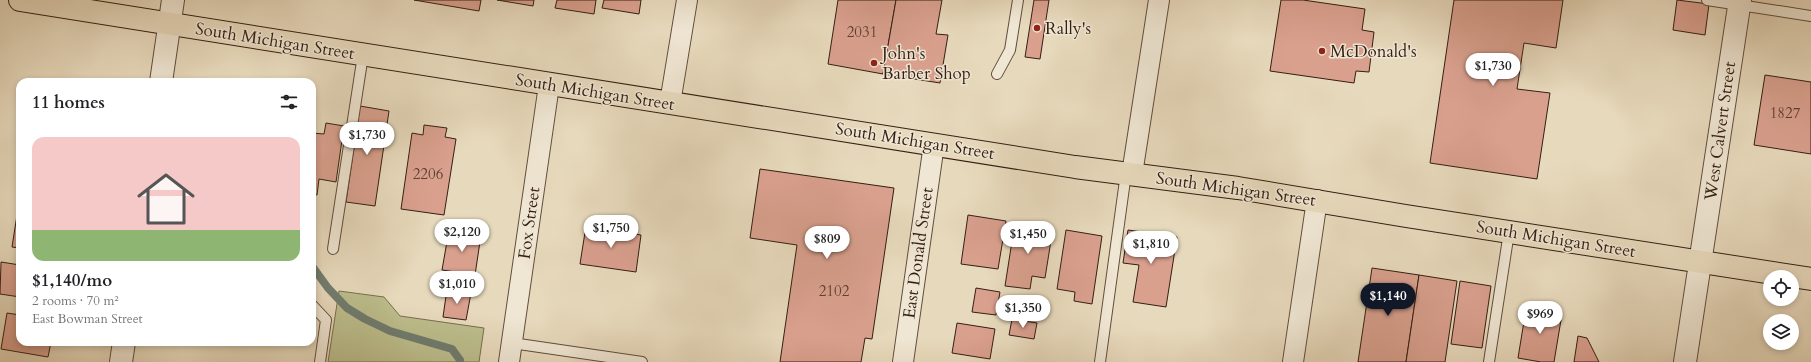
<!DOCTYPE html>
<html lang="en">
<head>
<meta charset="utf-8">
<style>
  :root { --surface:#fff; --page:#f6f6f6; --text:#202124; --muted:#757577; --accent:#111827 }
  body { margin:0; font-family:Cardo,serif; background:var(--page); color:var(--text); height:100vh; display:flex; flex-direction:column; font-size:15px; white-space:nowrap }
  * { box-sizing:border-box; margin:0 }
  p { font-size:13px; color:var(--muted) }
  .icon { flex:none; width:22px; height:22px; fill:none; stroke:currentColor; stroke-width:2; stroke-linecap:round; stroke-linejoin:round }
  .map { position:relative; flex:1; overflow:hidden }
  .sheet { position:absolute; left:16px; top:78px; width:300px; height:268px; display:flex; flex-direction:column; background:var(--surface); border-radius:12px; box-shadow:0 2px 6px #0003 }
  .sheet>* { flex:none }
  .controls { position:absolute; left:1763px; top:270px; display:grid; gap:8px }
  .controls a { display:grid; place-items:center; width:36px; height:36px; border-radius:50%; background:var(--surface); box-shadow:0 2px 6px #0003; font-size:20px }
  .price { position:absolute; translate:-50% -34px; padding:0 9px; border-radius:14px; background:#fff; color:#222; font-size:13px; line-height:26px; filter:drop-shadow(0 1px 2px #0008) }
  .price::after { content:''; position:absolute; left:50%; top:24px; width:12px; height:9px; margin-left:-6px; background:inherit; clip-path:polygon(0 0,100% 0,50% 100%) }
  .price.selected { background:var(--accent); color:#fff }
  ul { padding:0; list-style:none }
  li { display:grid; align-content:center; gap:8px; height:212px; padding:0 16px }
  li span { display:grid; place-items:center; height:124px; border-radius:12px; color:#555 }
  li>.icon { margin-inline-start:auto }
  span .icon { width:72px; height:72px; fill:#fffc; stroke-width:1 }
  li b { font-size:17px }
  h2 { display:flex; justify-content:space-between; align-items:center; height:48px; padding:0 16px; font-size:17px }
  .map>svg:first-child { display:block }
</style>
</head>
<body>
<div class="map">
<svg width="1811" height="362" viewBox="0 0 1811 362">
  <rect width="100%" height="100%" fill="#e7d9bc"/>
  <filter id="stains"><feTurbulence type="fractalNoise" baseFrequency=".005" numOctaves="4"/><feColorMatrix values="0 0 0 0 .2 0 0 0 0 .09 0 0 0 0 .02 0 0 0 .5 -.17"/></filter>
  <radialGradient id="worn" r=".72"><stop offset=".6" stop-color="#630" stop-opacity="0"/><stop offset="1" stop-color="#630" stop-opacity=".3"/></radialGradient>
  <path fill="#bcbd8c" stroke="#786e50" d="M339,291L384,297L400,316L484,328L479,362H328Z"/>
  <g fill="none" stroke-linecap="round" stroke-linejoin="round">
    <path stroke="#707c6e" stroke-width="8" d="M312,266L328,288L347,308L365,319L390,331L452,349L460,360"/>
  </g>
  <g fill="#d9a08e" stroke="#341e13">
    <path d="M414,0H481L479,11Z"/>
    <path d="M497,0H534L533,6Z"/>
    <path d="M557,0H596L594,14L555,8Z"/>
    <path d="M604,0H641L639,14L602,8Z"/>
    <path d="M838,0H896L883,74L828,64Z"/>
    <path d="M896,0H942L936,34L948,35L940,83L883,74Z"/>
    <path d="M1034,0H1049L1040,59L1025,57Z"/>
    <path d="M1281,0H1303L1365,9L1362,30L1374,32L1369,72L1356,71L1354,83L1270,71Z"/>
    <path d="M1454,0H1563L1556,48L1524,43L1517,89L1550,93L1537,179L1430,163Z"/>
    <path d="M1677,0L1709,4L1705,35L1673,30Z"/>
    <path d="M1765,75L1811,82V154L1754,145Z"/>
    <path d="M360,106L389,111L375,206L346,202Z"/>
    <path d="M326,123L344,126L336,182L319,179L317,195L312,194V133L324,134Z"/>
    <path d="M424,125L447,128L445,137L456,139L444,215L401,209L412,133L423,135Z"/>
    <path d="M760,169L894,188L872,339L865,338L861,362H780L797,245L750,238Z"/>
    <path d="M17,215H20V248L12,247Z"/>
    <path d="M968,215L1006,221L998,269L961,264Z"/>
    <path d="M1015,222L1053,228L1045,278L1032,276L1030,289L1005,286Z"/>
    <path d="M586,226L641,235L636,272L580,264Z"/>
    <path d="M449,230L481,235L475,275L442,270Z"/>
    <path d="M1066,230L1102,236L1092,304L1074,301L1075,292L1057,289Z"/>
    <path d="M1128,230L1177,237L1166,307L1133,302L1139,265L1123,263Z"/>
    <path d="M1,262L20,265V297L0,294Z"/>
    <path d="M1372,268L1419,275L1406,362H1358Z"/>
    <path d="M1419,275L1457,281L1445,362H1406Z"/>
    <path d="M1460,281L1491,286L1482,348L1451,344Z"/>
    <path d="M976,288L1000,292L996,315L972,312Z"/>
    <path d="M447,289L471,293L466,320L443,317Z"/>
    <path d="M1529,305L1558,309L1557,319L1561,320L1554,362H1541L1518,358L1525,315H1527Z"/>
    <path d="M7,313L20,315V342H51L48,357L1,349Z"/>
    <path d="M1012,319L1037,323L1034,339L1009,335Z"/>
    <path d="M957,323L995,329L990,359L952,353Z"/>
    <path d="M1578,336L1587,338L1599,362H1574Z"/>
  </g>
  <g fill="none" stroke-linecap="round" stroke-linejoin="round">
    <g stroke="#614d3d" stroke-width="12">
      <g id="service">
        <path d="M1707,0L1811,16"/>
        <path d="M997,74L1010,50L1018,0"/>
        <path d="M333,249L363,55"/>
        <path d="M312,305L326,320L320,362"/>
        <path d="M512,343L642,362"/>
        <path d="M1100,362L1126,173"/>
        <path d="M1489,362L1509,232"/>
      </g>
    </g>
    <g stroke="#614d3d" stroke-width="22">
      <g id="minor">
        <path d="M670,103L687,0"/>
        <path d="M1132,174L1159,0"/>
        <path d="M509,362L549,85"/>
        <path d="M903,362L934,144"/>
        <path d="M1293,362L1317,200"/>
      </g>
    </g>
    <g stroke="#614d3d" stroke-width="24">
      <g id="tertiary">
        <path d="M161,82L173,0"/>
        <path d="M121,362L124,342"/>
        <path d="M1685,362L1740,0"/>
      </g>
    </g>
    <g stroke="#341e13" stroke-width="24">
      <path id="primary" d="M20,0L1075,167L1238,188L1406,216L1811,279"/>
    </g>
    <use href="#service" stroke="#efe6d3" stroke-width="10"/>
    <use href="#minor" stroke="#efe6d3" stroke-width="20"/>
    <use href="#tertiary" stroke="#efe6d3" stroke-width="22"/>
    <use href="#primary" stroke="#e7d9bc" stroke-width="22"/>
  </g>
  <g fill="#8f2418" stroke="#efe6d3" stroke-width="1.5">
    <circle cx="1037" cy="28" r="4"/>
    <circle cx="1322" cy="51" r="4"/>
    <circle cx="874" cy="63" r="4"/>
  </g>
  <g text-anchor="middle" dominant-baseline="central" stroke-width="3" stroke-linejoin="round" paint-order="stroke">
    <g font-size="15" fill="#5d3e32">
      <text x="862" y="32">2031</text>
      <text x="1785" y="113">1827</text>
      <text x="428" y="174">2206</text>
      <text x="834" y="291">2102</text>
    </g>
    <g font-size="17" fill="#341e13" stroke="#efe6d3" text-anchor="start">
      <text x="1045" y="28">Rally's</text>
      <text x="1330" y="51">McDonald's</text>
      <text x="882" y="53">John's<tspan x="882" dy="20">Barber Shop</tspan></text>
    </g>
    <g font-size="17" fill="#341e13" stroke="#efe6d3">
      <text transform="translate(275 41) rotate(9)">South Michigan Street</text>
      <text transform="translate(595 92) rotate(9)">South Michigan Street</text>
      <text transform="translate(1720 131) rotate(-82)">West Calvert Street</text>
      <text transform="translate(915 141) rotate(9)">South Michigan Street</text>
      <text transform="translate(1236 189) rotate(8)">South Michigan Street</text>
      <text transform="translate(529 223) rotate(-82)">Fox Street</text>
      <text transform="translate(1556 239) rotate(9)">South Michigan Street</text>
      <text transform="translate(918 253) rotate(-82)">East Donald Street</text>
    </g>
  </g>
  <rect width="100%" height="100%" filter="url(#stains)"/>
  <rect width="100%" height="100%" fill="url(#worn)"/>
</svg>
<div class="controls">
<a><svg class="icon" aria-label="locate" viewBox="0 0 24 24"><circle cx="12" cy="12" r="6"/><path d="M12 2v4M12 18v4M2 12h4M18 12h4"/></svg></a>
<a><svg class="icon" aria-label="layers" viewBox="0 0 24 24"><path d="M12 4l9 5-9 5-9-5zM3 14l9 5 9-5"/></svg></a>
</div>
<b class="price" style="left:1493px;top:87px">$1,730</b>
<b class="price" style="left:367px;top:156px">$1,730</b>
<b class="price" style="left:611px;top:249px">$1,750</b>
<b class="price" style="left:462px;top:253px">$2,120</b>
<b class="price" style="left:1028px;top:255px">$1,450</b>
<b class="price" style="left:827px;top:260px">$809</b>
<b class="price" style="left:1151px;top:265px">$1,810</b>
<b class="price" style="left:457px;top:305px">$1,010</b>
<b class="price selected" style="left:1388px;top:317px">$1,140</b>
<b class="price" style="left:1023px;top:329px">$1,350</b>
<b class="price" style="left:1540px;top:335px">$969</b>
<section class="sheet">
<h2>11 homes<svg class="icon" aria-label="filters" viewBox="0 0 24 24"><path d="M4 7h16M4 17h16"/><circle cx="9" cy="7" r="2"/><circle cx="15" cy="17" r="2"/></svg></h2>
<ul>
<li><span style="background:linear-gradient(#f6c9c9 75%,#8fb573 0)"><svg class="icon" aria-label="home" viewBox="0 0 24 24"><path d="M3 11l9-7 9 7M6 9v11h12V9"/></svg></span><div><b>$1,140/mo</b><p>2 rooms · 70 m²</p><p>East Bowman Street</p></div></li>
</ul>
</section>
</div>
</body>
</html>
